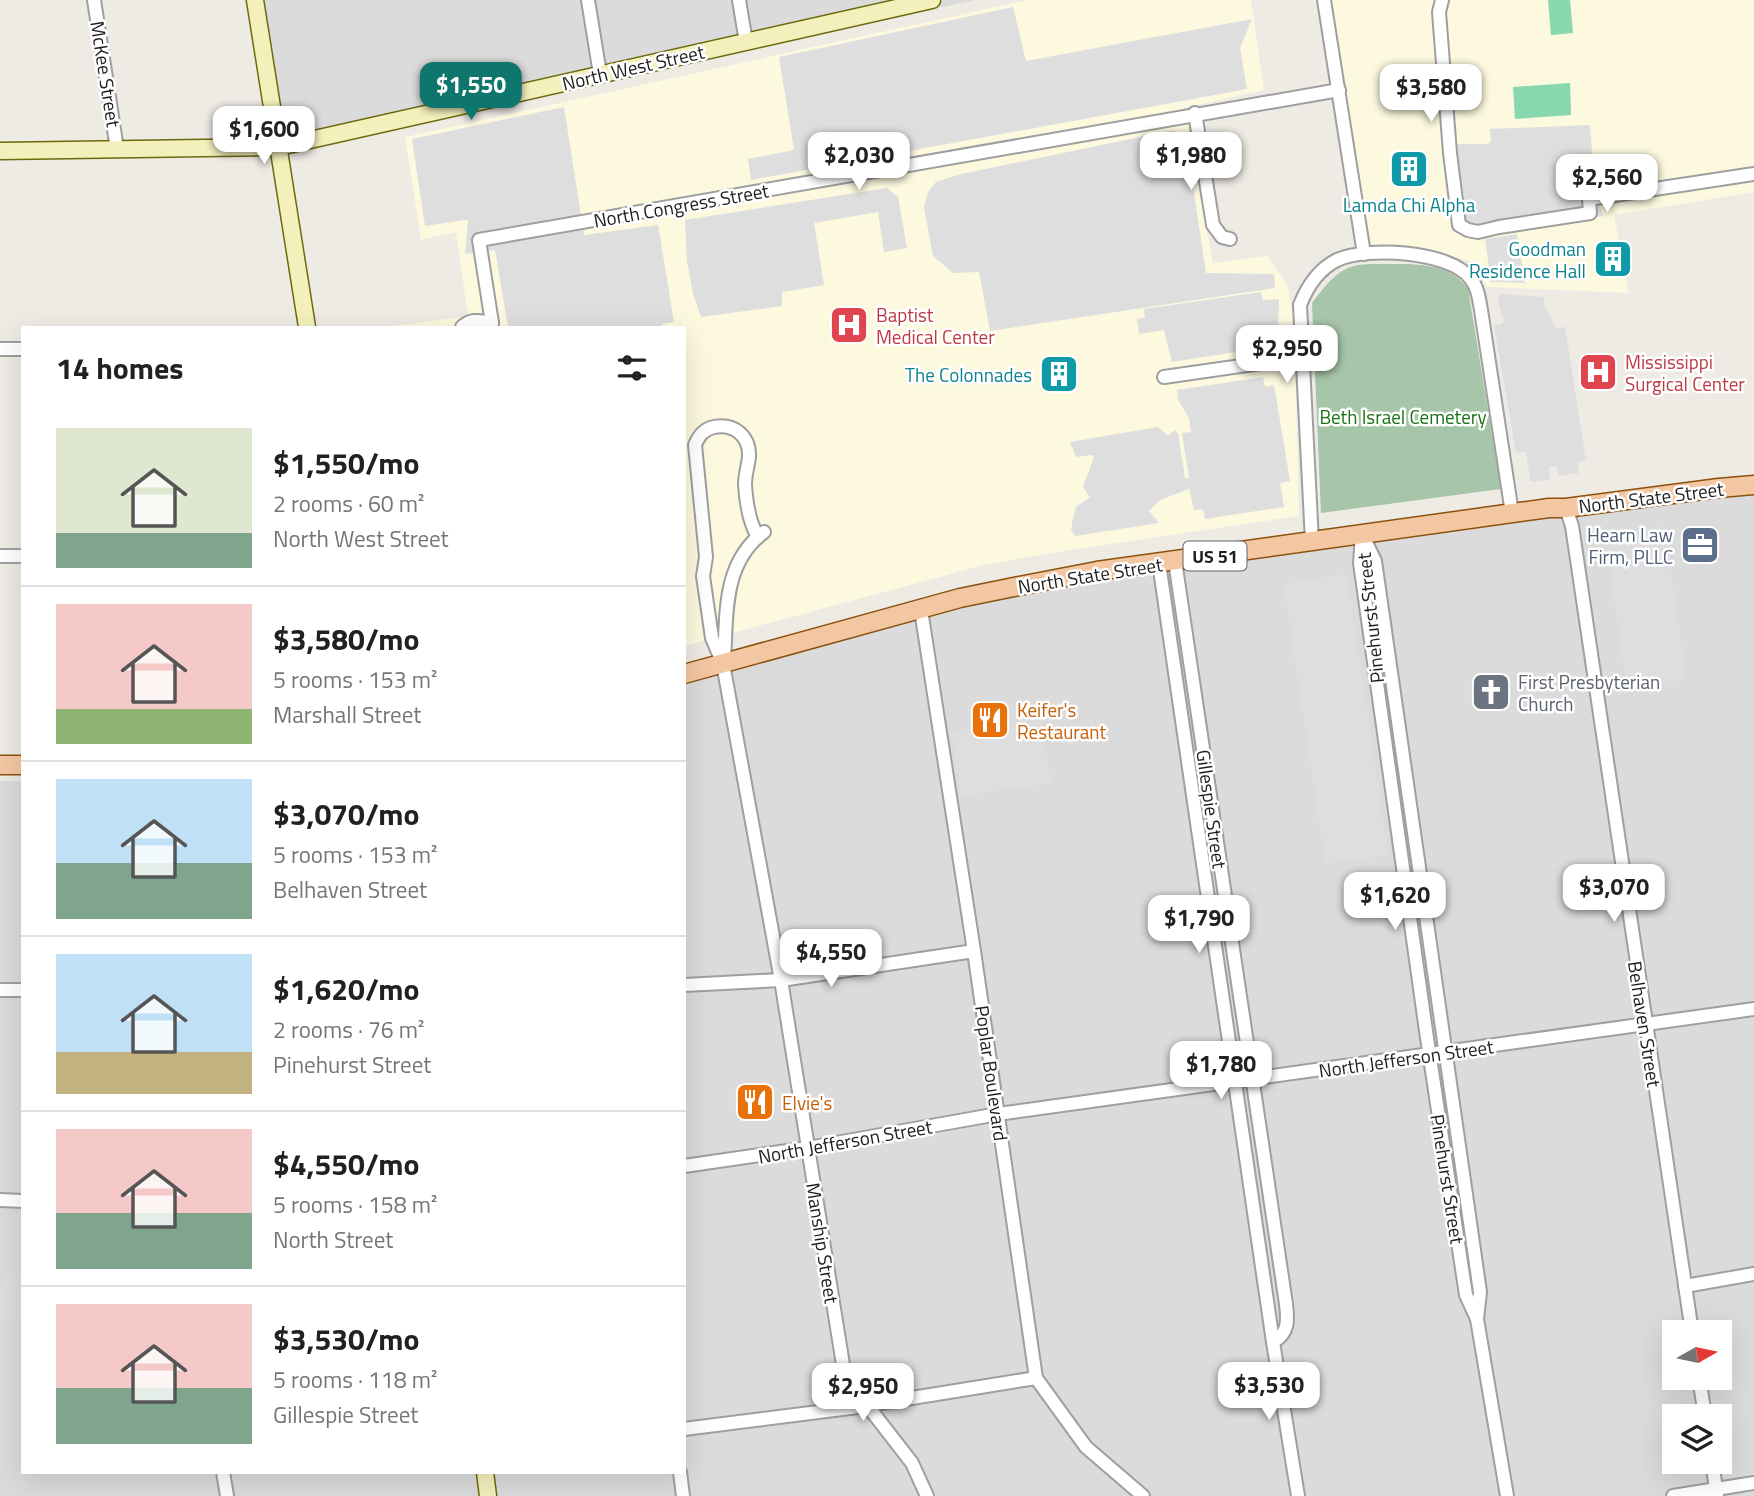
<!DOCTYPE html>
<html lang="en">
<head>
<meta charset="utf-8">
<style>
  :root { --surface:#fff; --page:#f6f6f6; --text:#202124; --muted:#757577; --line:#e0e0e0; --accent:#0f766e }
  body { margin:0; font-family:"Titillium Web",sans-serif; background:var(--page); color:var(--text); height:100vh; display:flex; flex-direction:column; font-size:26px; white-space:nowrap }
  * { box-sizing:border-box; margin:0 }
  p { font-size:23px; color:var(--muted) }
  .icon { flex:none; width:38px; height:38px; fill:none; stroke:currentColor; stroke-width:2; stroke-linecap:round; stroke-linejoin:round }
  .map { position:relative; flex:1; overflow:hidden }
  .details { position:absolute; left:21px; top:326px; width:665px; height:1148px; display:flex; flex-direction:column; background:var(--surface); border-radius:0px; box-shadow:0 7px 28px #0002 }
  .details>* { flex:none }
  .needle { width:46px; rotate:81deg }
  .controls { position:absolute; left:1662px; top:1320px; display:grid; gap:14px }
  .controls a { display:grid; place-items:center; width:70px; height:70px; border-radius:0px; background:var(--surface); box-shadow:0 7px 28px #0002; font-size:35px }
  .price { position:absolute; translate:-50% -60px; padding:0 16px; border-radius:14px; background:#fff; color:#222; font-size:23px; line-height:46px; filter:drop-shadow(0 2px 4px #0008) }
  .price::after { content:''; position:absolute; left:50%; top:42px; width:21px; height:16px; margin-left:-10px; background:inherit; clip-path:polygon(0 0,100% 0,50% 100%) }
  .price.selected { background:var(--accent); color:#fff }
  ul { padding:0; list-style:none }
  li { display:flex; align-items:center; gap:21px; height:175px; padding:0 35px }
  li+li { border-top:2px solid var(--line) }
  li span { display:grid; place-items:center; flex:none; width:196px; height:140px; border-radius:0px; color:#555 }
  li>.icon { margin-inline-start:auto }
  span .icon { width:84px; height:84px; fill:#fffc; stroke-width:1 }
  li b { font-size:30px }
  h2 { display:flex; justify-content:space-between; align-items:center; height:84px; padding:0 35px; font-size:30px }
  .map>svg:first-child { display:block }
</style>
</head>
<body>
<div class="map">
<svg width="1754" height="1496" viewBox="0 0 1754 1496">
  <rect width="100%" height="100%" fill="#eeeae4"/>
  <g fill="#dcdbdb" fill-rule="evenodd">
    <path d="M260,0H976L279,147Z"/>
    <path d="M1754,487V1496H0V781H23V1472H684V674L921,610L1175,561ZM1675,1332H1720V1377H1675ZM1675,1416H1720V1461H1675Z"/>
  </g>
  <g fill="#fcf9df">
    <path d="M1027,0H1251L1264,90L1184,108L1213,263L1267,256L1287,284L1294,322L1299,516L1051,553L984,565L684,646V327H386L468,316L456,232L421,240L405,137Z"/>
    <path d="M1331,0H1754V192L1614,215L1629,293L1487,287L1473,262L1437,252L1433,254L1374,246L1370,242Z"/>
  </g>
  <path fill="#a7c5a8" d="M1409,264C1432,266 1454,268 1468,289L1501,489L1321,513L1312,303C1346,256 1355,265 1409,264Z"/>
  <g fill="#88d7af">
    <path d="M1548,0H1570L1573,33L1551,35Z"/>
    <path d="M1570,83L1571,115L1515,119L1513,87Z"/>
  </g>
  <g fill="#dedede">
    <path d="M1013,7L1026,61L1252,19L1240,48L1247,89L751,180L748,159L794,150L779,57Z"/>
    <path d="M564,107L584,235L658,225L674,322L662,324V327H508L495,250L465,254L468,221L465,220L425,226L412,139Z"/>
    <path d="M1590,125L1595,191L1603,216L1486,237L1479,227L1470,225L1465,220L1462,214L1454,144H1488L1491,141L1490,129Z"/>
    <path d="M1174,130L1176,141L1186,139L1206,273L1274,274L1275,288L990,331L979,272L953,273L933,256L924,207L928,192L936,182L961,174Z"/>
    <path d="M887,188L898,197L907,248L884,252L878,212L814,223L824,285L782,292V306L701,317L693,294L687,261L685,220Z"/>
    <path d="M1517,234L1525,283L1491,282L1485,239Z"/>
    <path d="M1261,292L1263,300L1279,299L1278,329L1273,346L1172,362L1164,330L1139,334L1137,319L1145,317L1144,309Z"/>
    <path d="M1499,294L1544,297V304L1556,328L1565,327L1586,461L1577,462L1579,473L1559,476L1557,466L1549,467L1550,479L1531,482L1526,452L1516,453L1494,325L1502,324L1504,320L1498,302Z"/>
    <path d="M1263,377L1265,387L1274,385L1290,481L1280,483L1284,507L1205,519L1203,509L1194,510L1189,489L1160,500L1149,511L1159,523L1075,536L1071,530L1073,518L1076,507L1090,497L1083,487L1094,457L1092,455L1076,457L1070,442L1158,427L1168,436L1175,430L1178,433L1185,478H1189L1182,433L1191,432L1189,418L1178,400L1177,390Z"/>
    <path d="M1664,526L1687,680L1627,686L1605,535Z"/>
    <path d="M1347,574L1388,855L1325,864L1284,584Z"/>
    <path d="M1041,718L1051,783L961,796L952,731Z"/>
    <path d="M4,1271H23V1319H0V1284H4Z"/>
  </g>
  <g fill="none" stroke-linecap="round" stroke-linejoin="round">
    <g stroke="#9f9f9f" stroke-width="16">
      <g id="street">
        <path d="M94,0L117,149"/>
        <path d="M588,0L600,74"/>
        <path d="M739,0L746,42"/>
        <path d="M1324,0L1364,254"/>
        <path d="M1442,0L1439,12L1450,153L1459,225L1468,230L1478,232L1499,227L1590,213L1589,199L1754,174"/>
        <path d="M1195,113L1213,225L1222,237L1230,239"/>
        <path d="M492,323L479,240L1339,90"/>
        <path d="M462,327C472,318 479,321 492,323"/>
        <path d="M0,349H23"/>
        <path d="M1164,377L1303,357"/>
        <path d="M1566,508L1572,526L1692,1332"/>
        <path d="M1362,535L1360,563L1427,1038L1466,1295L1477,1319L1507,1496"/>
        <path d="M758,537C749,522 746,502 745,484C745,475 748,466 749,457C750,436 734,423 714,427C704,429 699,435 695,445L706,557L703,576L712,638L723,664L781,980L850,1408"/>
        <path d="M1364,538L1375,561L1480,1292L1477,1319"/>
        <path d="M1312,542L1300,305C1307,287 1319,269 1337,260C1367,246 1451,251 1471,279C1478,288 1479,299 1481,310L1512,513"/>
        <path d="M0,556H23"/>
        <path d="M1175,561L1286,1304C1288,1320 1289,1333 1273,1342"/>
        <path d="M1159,563L1273,1342L1298,1496"/>
        <path d="M921,610L974,951L1036,1378L1086,1447L1143,1496"/>
        <path d="M724,660C727,615 722,563 764,532"/>
        <path d="M684,985L781,980L974,951"/>
        <path d="M0,990H23"/>
        <path d="M684,1166L808,1148L998,1114L1754,1009"/>
        <path d="M0,1200L23,1201"/>
        <path d="M1685,1286L1754,1274"/>
        <path d="M1699,1377L1705,1416"/>
        <path d="M867,1405L912,1463L927,1496"/>
        <path d="M684,1429L850,1408L1036,1378"/>
        <path d="M1712,1461L1717,1496"/>
        <path d="M223,1472L227,1496"/>
        <path d="M680,1472L683,1496"/>
        <path d="M1673,1496L1754,1483"/>
      </g>
    </g>
    <g stroke="#6c6a0d" stroke-width="19">
      <g id="secondary">
        <path d="M255,0L307,327"/>
        <path d="M0,151L279,147L932,0"/>
        <path d="M485,1472L488,1496"/>
      </g>
    </g>
    <g stroke="#8c510c" stroke-width="21">
      <g id="primary">
        <path d="M684,674L960,598L1009,588L1097,571L1549,508H1566L1719,488L1754,485"/>
        <path d="M0,765H23"/>
      </g>
    </g>
    <use href="#street" stroke="#fff" stroke-width="12"/>
    <use href="#secondary" stroke="#f4f0bc" stroke-width="16"/>
    <use href="#primary" stroke="#f4c7a3" stroke-width="18"/>
  </g>
  <defs>
    <g id="building-square" transform="scale(2.0125)"><rect x="-9" y="-9" width="18" height="18" rx="4" fill="#0f9aa8" stroke="#fff"/><path d="M-4-6H4V6H1V3H-1V6H-4ZM-2.5-4.3h1.7v1.8h-1.7ZM.8-4.3h1.7v1.8H.8ZM-2.5-1h1.7V.8h-1.7ZM.8-1h1.7V.8H.8Z" fill="#fff"/></g>
    <g id="hospital-square" transform="scale(2.0125)"><rect x="-9" y="-9" width="18" height="18" rx="4" fill="#e0444e" stroke="#fff"/><path d="M-5-5h3v3.5h4V-5h3V5h-3V1.5h-4V5h-3Z" fill="#fff"/></g>
    <g id="office-square" transform="scale(2.0125)"><rect x="-9" y="-9" width="18" height="18" rx="4" fill="#5c6f8a" stroke="#fff"/><path d="M-6-3h4V-5.5h4V-3h4V5H-6ZM-1-4.5V-3h2v-1.5ZM-6 0V1H6V0Z" fill="#fff"/></g>
    <g id="church-square" transform="scale(2.0125)"><rect x="-9" y="-9" width="18" height="18" rx="4" fill="#6b7280" stroke="#fff"/><path d="M-1.2-6h2.4v3.5h3.3v2.4h-3.3V6h-2.4V-.1h-3.3v-2.4h3.3Z" fill="#fff"/></g>
    <g id="restaurant-square" transform="scale(2.0125)"><rect x="-9" y="-9" width="18" height="18" rx="4" fill="#e8710a" stroke="#fff"/><path d="M-5-6h1v4h1v-4h1v4h1v-4h1v5L-1.5 .5V6h-2V.5L-5-1ZM5-6V6H3V1.5H1.5Q1.5-4 5-6Z" fill="#fff"/></g>
  </defs>
  <g fill-rule="evenodd">
    <use href="#building-square" x="1409" y="169"/>
    <use href="#building-square" x="1613" y="259"/>
    <use href="#hospital-square" x="849" y="325"/>
    <use href="#hospital-square" x="1598" y="372"/>
    <use href="#building-square" x="1059" y="374"/>
    <use href="#office-square" x="1700" y="545"/>
    <use href="#church-square" x="1491" y="692"/>
    <use href="#restaurant-square" x="990" y="720"/>
    <use href="#restaurant-square" x="755" y="1102"/>
  </g>
  <g text-anchor="middle" dominant-baseline="central" stroke-width="5" stroke-linejoin="round" paint-order="stroke">
    <rect fill="#fff" stroke="#626262" stroke-width="2" x="1183.5" y="541.5" width="63" height="29" rx="5"/>
    <g font-size="18" font-weight="bold" fill="#1e1e1e">
      <text x="1215" y="556">US 51</text>
    </g>
    <g font-size="19" fill="#1e1e1e" stroke="#fff">
      <text transform="translate(633 67) rotate(-13)">North West Street</text>
      <text transform="translate(106 74) rotate(81)">McKee Street</text>
      <text transform="translate(681 205) rotate(-10)">North Congress Street</text>
      <text transform="translate(1651 497) rotate(-7)">North State Street</text>
      <text transform="translate(1090 575) rotate(-9)">North State Street</text>
      <text transform="translate(1370 618) rotate(-96)">Pinehurst Street</text>
      <text transform="translate(1212 809) rotate(82)">Gillespie Street</text>
      <text transform="translate(1645 1024) rotate(81)">Belhaven Street</text>
      <text transform="translate(1406 1058) rotate(-8)">North Jefferson Street</text>
      <text transform="translate(992 1073) rotate(82)">Poplar Boulevard</text>
      <text transform="translate(845 1141) rotate(-10)">North Jefferson Street</text>
      <text transform="translate(1448 1179) rotate(81)">Pinehurst Street</text>
      <text transform="translate(823 1243) rotate(81)">Manship Street</text>
    </g>
    <g font-size="19" fill="#0d838f" stroke="#fff" text-anchor="end">
      <text x="1409" y="204" text-anchor="middle">Lamda Chi Alpha</text>
      <text x="1586" y="248">Goodman<tspan x="1586" dy="22">Residence Hall</tspan></text>
      <text x="1032" y="374">The Colonnades</text>
    </g>
    <g font-size="19" fill="#be3a42" stroke="#fff" text-anchor="start">
      <text x="876" y="314">Baptist<tspan x="876" dy="22">Medical Center</tspan></text>
      <text x="1625" y="361">Mississippi<tspan x="1625" dy="22">Surgical Center</tspan></text>
    </g>
    <g font-size="19" fill="#187314" stroke="#fff">
      <text x="1403" y="416">Beth Israel Cemetery</text>
    </g>
    <g font-size="19" fill="#4e5e75" stroke="#fff" text-anchor="end">
      <text x="1673" y="534">Hearn Law<tspan x="1673" dy="22">Firm, PLLC</tspan></text>
    </g>
    <g font-size="19" fill="#5b616d" stroke="#fff" text-anchor="start">
      <text x="1518" y="681">First Presbyterian<tspan x="1518" dy="22">Church</tspan></text>
    </g>
    <g font-size="19" fill="#c56008" stroke="#fff" text-anchor="start">
      <text x="1017" y="709">Keifer's<tspan x="1017" dy="22">Restaurant</tspan></text>
      <text x="782" y="1102">Elvie's</text>
    </g>
  </g>
</svg>
<div class="controls">
<a><svg class="needle" viewBox="-14 -14 28 28"><path d="M0-13l5 13h-10z" fill="#e53935"/><path d="M0 13l5-13h-10z" fill="#757577"/></svg></a>
<a><svg class="icon" aria-label="layers" viewBox="0 0 24 24"><path d="M12 4l9 5-9 5-9-5zM3 14l9 5 9-5"/></svg></a>
</div>
<b class="price selected" style="left:471px;top:122px">$1,550</b>
<b class="price" style="left:1431px;top:124px">$3,580</b>
<b class="price" style="left:264px;top:166px">$1,600</b>
<b class="price" style="left:859px;top:192px">$2,030</b>
<b class="price" style="left:1191px;top:192px">$1,980</b>
<b class="price" style="left:1607px;top:214px">$2,560</b>
<b class="price" style="left:1287px;top:385px">$2,950</b>
<b class="price" style="left:1614px;top:924px">$3,070</b>
<b class="price" style="left:1395px;top:932px">$1,620</b>
<b class="price" style="left:1199px;top:955px">$1,790</b>
<b class="price" style="left:831px;top:989px">$4,550</b>
<b class="price" style="left:1221px;top:1101px">$1,780</b>
<b class="price" style="left:1269px;top:1422px">$3,530</b>
<b class="price" style="left:863px;top:1423px">$2,950</b>
<section class="details">
<h2>14 homes<svg class="icon" aria-label="filters" viewBox="0 0 24 24"><path d="M4 7h16M4 17h16"/><circle cx="9" cy="7" r="2"/><circle cx="15" cy="17" r="2"/></svg></h2>
<ul>
<li><span style="background:linear-gradient(#dfe7d0 75%,#7fa58c 0)"><svg class="icon" aria-label="home" viewBox="0 0 24 24"><path d="M3 11l9-7 9 7M6 9v11h12V9"/></svg></span><div><b>$1,550/mo</b><p>2 rooms · 60 m²</p><p>North West Street</p></div></li>
<li><span style="background:linear-gradient(#f6c9c9 75%,#8fb573 0)"><svg class="icon" aria-label="home" viewBox="0 0 24 24"><path d="M3 11l9-7 9 7M6 9v11h12V9"/></svg></span><div><b>$3,580/mo</b><p>5 rooms · 153 m²</p><p>Marshall Street</p></div></li>
<li><span style="background:linear-gradient(#bfe0f5 60%,#7fa58c 0)"><svg class="icon" aria-label="home" viewBox="0 0 24 24"><path d="M3 11l9-7 9 7M6 9v11h12V9"/></svg></span><div><b>$3,070/mo</b><p>5 rooms · 153 m²</p><p>Belhaven Street</p></div></li>
<li><span style="background:linear-gradient(#bfe0f5 70%,#c2b280 0)"><svg class="icon" aria-label="home" viewBox="0 0 24 24"><path d="M3 11l9-7 9 7M6 9v11h12V9"/></svg></span><div><b>$1,620/mo</b><p>2 rooms · 76 m²</p><p>Pinehurst Street</p></div></li>
<li><span style="background:linear-gradient(#f6c9c9 60%,#7fa58c 0)"><svg class="icon" aria-label="home" viewBox="0 0 24 24"><path d="M3 11l9-7 9 7M6 9v11h12V9"/></svg></span><div><b>$4,550/mo</b><p>5 rooms · 158 m²</p><p>North Street</p></div></li>
<li><span style="background:linear-gradient(#f6c9c9 60%,#7fa58c 0)"><svg class="icon" aria-label="home" viewBox="0 0 24 24"><path d="M3 11l9-7 9 7M6 9v11h12V9"/></svg></span><div><b>$3,530/mo</b><p>5 rooms · 118 m²</p><p>Gillespie Street</p></div></li>
</ul>
</section>
</div>
</body>
</html>
